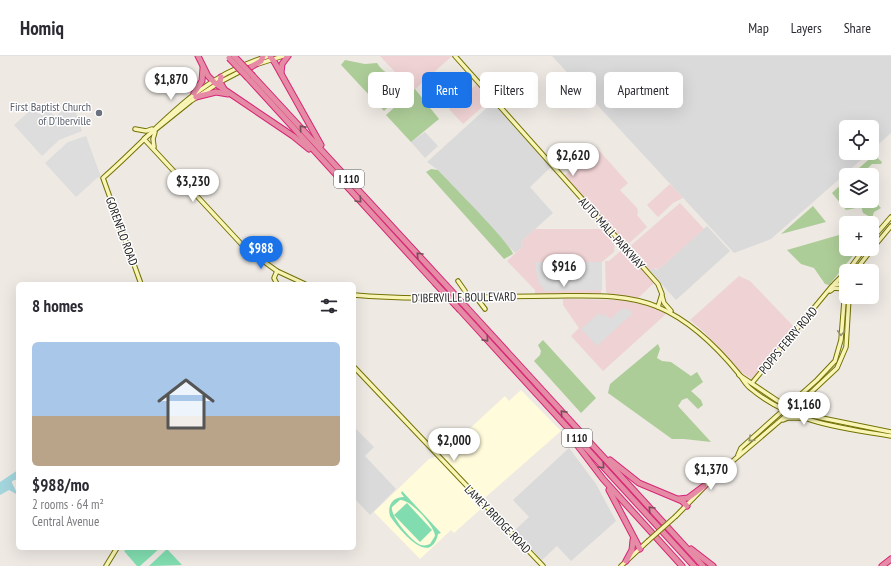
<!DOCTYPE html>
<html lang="en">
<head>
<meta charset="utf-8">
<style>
  :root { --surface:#fff; --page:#f2f2f3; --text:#2b2b33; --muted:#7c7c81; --line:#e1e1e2; --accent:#1a73e8 }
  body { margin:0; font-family:"PT Sans Narrow",sans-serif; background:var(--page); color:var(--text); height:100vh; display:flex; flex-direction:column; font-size:15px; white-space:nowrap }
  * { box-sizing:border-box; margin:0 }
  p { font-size:13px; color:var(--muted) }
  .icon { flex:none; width:22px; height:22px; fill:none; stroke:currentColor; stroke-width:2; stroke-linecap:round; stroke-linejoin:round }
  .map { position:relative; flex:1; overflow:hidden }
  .side { position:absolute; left:16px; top:226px; width:340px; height:268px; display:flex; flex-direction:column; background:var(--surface); border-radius:6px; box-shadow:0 4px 16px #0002 }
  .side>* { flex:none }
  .guide { position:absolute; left:368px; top:16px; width:380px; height:36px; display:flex; gap:8px }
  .controls { position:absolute; left:839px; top:64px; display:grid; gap:8px }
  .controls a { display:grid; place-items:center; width:40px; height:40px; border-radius:6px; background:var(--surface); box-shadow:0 4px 16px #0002; font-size:20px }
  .price { position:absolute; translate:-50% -34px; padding:0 9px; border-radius:14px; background:#fff; color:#222; font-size:13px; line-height:26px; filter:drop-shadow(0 1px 2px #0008) }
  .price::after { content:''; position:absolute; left:50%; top:24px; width:12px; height:9px; margin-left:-6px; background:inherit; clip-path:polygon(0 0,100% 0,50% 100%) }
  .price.active { background:var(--accent); color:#fff }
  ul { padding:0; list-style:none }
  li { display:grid; align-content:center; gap:8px; height:212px; padding:0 16px }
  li+li { border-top:1px solid var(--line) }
  li span { display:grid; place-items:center; height:124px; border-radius:6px; color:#555 }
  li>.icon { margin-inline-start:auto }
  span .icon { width:72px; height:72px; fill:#fffc; stroke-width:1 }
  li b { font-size:17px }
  h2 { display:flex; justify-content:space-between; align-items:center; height:48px; padding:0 16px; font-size:17px }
  .chip { padding:0 14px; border-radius:6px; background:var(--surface); box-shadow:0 4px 16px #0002; font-size:14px; line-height:36px }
  .chip.active { background:var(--accent); color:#fff }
  header { display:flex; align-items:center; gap:24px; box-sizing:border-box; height:56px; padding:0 20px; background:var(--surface); border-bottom:1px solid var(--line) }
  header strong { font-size:19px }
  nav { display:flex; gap:22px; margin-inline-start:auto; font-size:14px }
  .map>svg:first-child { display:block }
</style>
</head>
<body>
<header>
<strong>Homiq</strong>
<nav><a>Map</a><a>Layers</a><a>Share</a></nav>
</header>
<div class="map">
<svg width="891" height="510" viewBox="0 0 891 510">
  <rect width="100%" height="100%" fill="#eee9e3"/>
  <g fill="#dbdada">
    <path d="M552,0H891V77L872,94V71H846V97H869L771,183L734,197Z"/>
    <path d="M491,48L496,49L551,111L530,131L553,157L522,185L523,190L515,197L438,114L427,106Z"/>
    <path d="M425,76L438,90L425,102L411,86Z"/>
    <path d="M707,170L730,195L676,244L649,214L653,212L658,214Z"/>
    <path d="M354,371L374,391L365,400L396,433L370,459L354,442Z"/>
    <path d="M569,392L596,428L616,465L571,505L557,490L542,504L514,475L529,461L513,444Z"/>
  </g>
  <g fill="#efd2d4">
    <path d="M380,0H452L413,35Z"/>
    <path d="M477,28L490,44L463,68L449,53Z"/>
    <path d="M596,91L628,127L620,134L637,152L638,157L637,159L647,171L626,190L564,120Z"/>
    <path d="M670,128L683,142L673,147L658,161L647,149Z"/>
    <path d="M680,147L704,173L658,214L656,212L649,214L628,192Z"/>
    <path d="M535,173H606L615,183L614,196L602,206L601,238H535V234L507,205L523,190L522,185Z"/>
    <path d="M623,193L654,227L638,242L609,238L606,236L605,205H609Z"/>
    <path d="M739,220L750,225L795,272L753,324L741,316L704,276L690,264Z"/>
    <path d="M563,243L627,244L651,250L666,258L603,315L571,280L579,272L563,249Z"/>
  </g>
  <path fill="#fffbdb" d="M521,334L561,375L479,447L483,451L454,477L451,474L420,503L374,456L429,403L441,399L505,340L509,345Z"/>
  <g fill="#adcd98">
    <path d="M345,4L365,8L377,7C382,15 387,18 397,19L409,31L384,55L343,11L341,9Z"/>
    <path d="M415,33L439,63L411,86L386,59Z"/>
    <path d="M874,99L882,106L881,108H872L861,119H851Z"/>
    <path d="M431,113L438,114C449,126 511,188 513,198L504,203L426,116Z"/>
    <path d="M846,124V145H849L856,152L846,154L832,137Z"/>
    <path d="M872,142L881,152L874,156L872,162L863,157L861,150L854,145H872Z"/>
    <path d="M813,150L826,166L781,178Z"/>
    <path d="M839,179L846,186V193H852L856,196L829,229L825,228L814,212L801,208L787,194Z"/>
    <path d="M543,284L596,342L581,357L534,305L540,299L541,295L538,289Z"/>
    <path d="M658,288L660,293L657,302L662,305L671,306L691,320L697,316L703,326L691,335L701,344L703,349L698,353L687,342L682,344L678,350L711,386L684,383H672L608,337L610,328Z"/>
  </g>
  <g fill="#81ddb0" fill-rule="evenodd">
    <path d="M402,435L441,477L438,478C437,483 435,488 430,491C418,497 396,469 390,460C387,449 393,441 404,441L401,437ZM400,444C410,443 435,470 435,480L430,488C427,489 425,490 421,489C412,486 390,460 392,451Z"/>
    <path d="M407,447L432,474L420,486L394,459Z"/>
    <path d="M128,492H160L140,510H137L124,495Z"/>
    <path d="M167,493L182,509L149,510Z"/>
  </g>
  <g fill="#ddd">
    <path d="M69,49L76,56L82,75L59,84L42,100L14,69L33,52L39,58L46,51L55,61Z"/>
    <path d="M86,80L101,121L97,122L76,141L45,107L68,86Z"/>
    <path d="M535,206H602V234L544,235L542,230H540L536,216Z"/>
    <path d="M623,252L630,254L632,258L597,290L581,273L599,257L602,261L605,258L610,263Z"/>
  </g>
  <path fill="#a3d5dc" d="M18,414V423L12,425V427L18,439L9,434L0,439V426Z"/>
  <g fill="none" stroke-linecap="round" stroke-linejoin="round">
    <g stroke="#727206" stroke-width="5.5">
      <g id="secondary">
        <path d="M455,0L658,228L662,238L658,251"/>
        <path d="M258,8L283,0"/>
        <path d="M135,73L146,75L152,73"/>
        <path d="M145,82L191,45L220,26L243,14"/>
        <path d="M144,83L245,192L277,215L305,228"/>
        <path d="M154,91L153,83L155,76"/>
        <path d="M872,183L891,161"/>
        <path d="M872,193L891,170"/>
        <path d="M277,215L274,222L277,228"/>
        <path d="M848,215L864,193"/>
        <path d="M855,215L872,193"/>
        <path d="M458,225L465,235V238L461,241"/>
        <path d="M141,228L103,122C158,74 195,21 269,0"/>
        <path d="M834,228L846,216"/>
        <path d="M830,235L834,232L845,233"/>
        <path d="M354,239C419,245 486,240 551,240C587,240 624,237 658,251C691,265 717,291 739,318C743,323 745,328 750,332C790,366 841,372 891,380"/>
        <path d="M662,240L664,247L671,255"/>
        <path d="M483,241L479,245L485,253"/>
        <path d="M354,311L543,510"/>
        <path d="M739,319L778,345L812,360L891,376"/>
        <path d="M752,327L832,230L836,228L846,229"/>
        <path d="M807,341L806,350L810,358"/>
        <path d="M783,364L788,362H800"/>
        <path d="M738,399L741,392L817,324L835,305L841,284L846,220"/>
        <path d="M676,460L714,421L789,357L837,312L846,291L849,241"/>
        <path d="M106,510L117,492"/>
        <path d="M621,510L648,485"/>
      </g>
    </g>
    <g stroke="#d72575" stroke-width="7">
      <g id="motorway">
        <path d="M198,0L208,20L216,28L293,80L309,93"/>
        <path d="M270,0L275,7L321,89"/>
        <path d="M251,11L261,5L263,0"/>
        <path d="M281,17L282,8L288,0"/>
        <path d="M253,20L445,228"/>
        <path d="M221,21L220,26L224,33"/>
        <path d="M248,22L435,227"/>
        <path d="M194,37L202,25L203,12"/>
        <path d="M196,41L216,36L228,38"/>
        <path d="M467,252L703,510"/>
        <path d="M460,254L694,510"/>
        <path d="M568,377L603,423L682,510"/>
        <path d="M610,404L639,427L682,445L687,450"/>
        <path d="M609,434L640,493"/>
        <path d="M679,443L688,442L704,430"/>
        <path d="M691,493L713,510"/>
        <path d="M626,505L632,494L633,484"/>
        <path d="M882,510L891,503"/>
      </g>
    </g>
    <use href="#secondary" stroke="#f9f5b6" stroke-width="3.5"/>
    <use href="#motorway" stroke="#e58ba5" stroke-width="5"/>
    <g stroke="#727206" stroke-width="5.5" stroke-linecap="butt">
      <path id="secondary-bridge" d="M648,485L676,460"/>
    </g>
    <g stroke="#d72575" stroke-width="7" stroke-linecap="butt">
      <g id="motorway-bridge">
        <path d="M234,0L253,20"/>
        <path d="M229,2L248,22"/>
        <path d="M435,227L460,254"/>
        <path d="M445,228L467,252"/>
      </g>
    </g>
    <use href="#secondary-bridge" stroke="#f9f5b6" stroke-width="3.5"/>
    <use href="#motorway-bridge" stroke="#e58ba5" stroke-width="5"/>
  </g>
  <defs><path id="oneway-chevron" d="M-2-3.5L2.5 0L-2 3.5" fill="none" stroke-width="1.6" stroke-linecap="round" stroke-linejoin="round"/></defs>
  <g stroke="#774e5a">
    <use href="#oneway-chevron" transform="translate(302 72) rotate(-132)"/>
    <use href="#oneway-chevron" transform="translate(359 144) rotate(47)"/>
    <use href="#oneway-chevron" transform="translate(419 199) rotate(-133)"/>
    <use href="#oneway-chevron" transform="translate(486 283) rotate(48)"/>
    <use href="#oneway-chevron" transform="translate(563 357) rotate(-132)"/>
    <use href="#oneway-chevron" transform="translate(602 410) rotate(47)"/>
    <use href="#oneway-chevron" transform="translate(651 453) rotate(-133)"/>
  </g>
  <g stroke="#969471">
    <use href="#oneway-chevron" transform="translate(841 277) rotate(94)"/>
    <use href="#oneway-chevron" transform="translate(751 383) rotate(138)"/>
  </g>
  <circle fill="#6b7280" stroke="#fff" stroke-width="1.5" cx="99" cy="57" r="4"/>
  <g text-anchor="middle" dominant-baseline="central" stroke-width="3" stroke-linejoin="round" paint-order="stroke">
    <g fill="#fff" stroke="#616161" stroke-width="1">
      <rect x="334" y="114" width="30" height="18" rx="3"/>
      <rect x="562" y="373" width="30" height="18" rx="3"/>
    </g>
    <g font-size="11" font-weight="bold" fill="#1d1d1d">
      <text x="349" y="123">I 110</text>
      <text x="577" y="382">I 110</text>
    </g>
    <g font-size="12" fill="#5b616d" stroke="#fff" text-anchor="end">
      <text x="91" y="50">First Baptist Church<tspan x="91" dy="14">of D'Iberville</tspan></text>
    </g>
    <g font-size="12" fill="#1d1d1d" stroke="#fff">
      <text transform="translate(122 175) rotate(70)">GORENFLO ROAD</text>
      <text transform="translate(612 177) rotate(48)">AUTO MALL PARKWAY</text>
      <text transform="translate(464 241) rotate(-1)">D'IBERVILLE BOULEVARD</text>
      <text transform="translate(788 284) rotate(-50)">POPPS FERRY ROAD</text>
      <text transform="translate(498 463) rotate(46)">LAMEY BRIDGE ROAD</text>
    </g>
  </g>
</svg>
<div class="controls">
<a><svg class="icon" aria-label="locate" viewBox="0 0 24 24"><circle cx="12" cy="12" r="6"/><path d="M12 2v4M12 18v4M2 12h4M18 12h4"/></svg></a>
<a><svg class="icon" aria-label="layers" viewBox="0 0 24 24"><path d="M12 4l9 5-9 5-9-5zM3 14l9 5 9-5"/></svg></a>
<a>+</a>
<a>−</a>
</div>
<b class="price" style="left:171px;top:45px">$1,870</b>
<b class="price" style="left:573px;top:121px">$2,620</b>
<b class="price" style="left:193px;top:147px">$3,230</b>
<b class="price active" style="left:261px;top:214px">$988</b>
<b class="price" style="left:564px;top:232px">$916</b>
<b class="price" style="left:804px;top:370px">$1,160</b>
<b class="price" style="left:454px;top:406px">$2,000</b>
<b class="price" style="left:711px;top:435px">$1,370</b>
<div class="guide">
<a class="chip">Buy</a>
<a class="chip active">Rent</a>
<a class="chip">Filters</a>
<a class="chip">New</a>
<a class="chip">Apartment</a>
</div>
<section class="side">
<h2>8 homes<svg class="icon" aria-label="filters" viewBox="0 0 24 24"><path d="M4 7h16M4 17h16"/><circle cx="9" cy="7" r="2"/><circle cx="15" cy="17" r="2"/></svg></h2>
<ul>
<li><span style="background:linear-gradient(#a9c7e8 60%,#b9a48a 0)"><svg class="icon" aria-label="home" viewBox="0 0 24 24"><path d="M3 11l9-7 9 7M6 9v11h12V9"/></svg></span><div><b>$988/mo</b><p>2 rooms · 64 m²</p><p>Central Avenue</p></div></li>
</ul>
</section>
</div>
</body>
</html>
